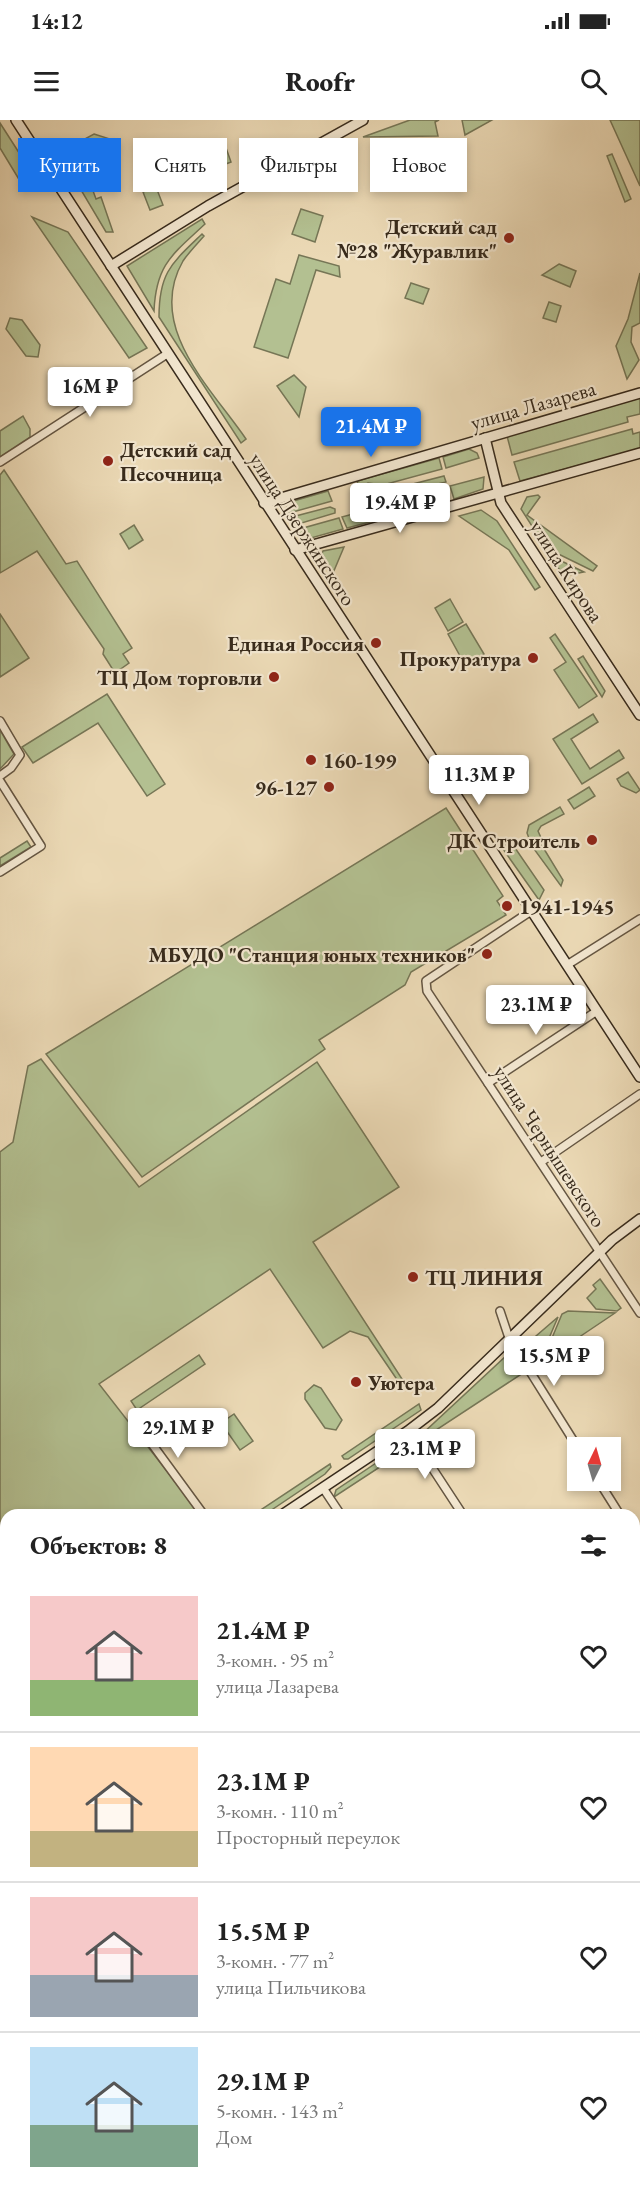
<!DOCTYPE html>
<html lang="ru">
<head>
<meta charset="utf-8">
<style>
  :root { --surface:#fff; --page:#f6f6f6; --text:#222; --muted:#767676; --line:#e0e0e0; --accent:#1a73e8 }
  body { margin:0; font-family:"EB Garamond",serif; background:var(--page); color:var(--text); height:100vh; display:flex; flex-direction:column; font-size:22px; white-space:nowrap }
  * { box-sizing:border-box; margin:0 }
  p { font-size:20px; color:var(--muted) }
  .icon { flex:none; width:33px; height:33px; fill:none; stroke:currentColor; stroke-width:2; stroke-linecap:round; stroke-linejoin:round }
  .map { position:relative; flex:1; overflow:hidden }
  .details { position:absolute; left:0px; top:1389px; width:640px; height:684px; display:flex; flex-direction:column; background:var(--surface); border-radius:18px 18px 0 0; box-shadow:0 3px 9px #0003 }
  .details>* { flex:none }
  .hud { position:absolute; left:18px; top:18px; width:604px; height:54px; display:flex; gap:12px }
  .needle { width:39px; rotate:5deg }
  .fabs { position:absolute; left:567px; top:1317px; display:grid; gap:12px }
  .fabs a { display:grid; place-items:center; width:54px; height:54px; border-radius:0px; background:var(--surface); box-shadow:0 3px 9px #0003; font-size:30px }
  .price { position:absolute; translate:-50% -51px; padding:0 14px; border-radius:6px; background:#fff; color:#222; font-size:20px; line-height:39px; filter:drop-shadow(0 2px 3px #0008) }
  .price::after { content:''; position:absolute; left:50%; top:36px; width:18px; height:14px; margin-left:-9px; background:inherit; clip-path:polygon(0 0,100% 0,50% 100%) }
  .price.current { background:var(--accent); color:#fff }
  ul { padding:0; list-style:none }
  li { display:flex; align-items:center; gap:18px; height:150px; padding:0 30px }
  li+li { border-top:2px solid var(--line) }
  li span { display:grid; place-items:center; flex:none; width:168px; height:120px; border-radius:0px; color:#555 }
  li>.icon { margin-inline-start:auto }
  span .icon { width:72px; height:72px; fill:#fffc; stroke-width:1 }
  li b { font-size:26px }
  h2 { display:flex; justify-content:space-between; align-items:center; height:72px; padding:0 30px; font-size:26px }
  .tag { padding:0 21px; border-radius:0px; background:var(--surface); box-shadow:0 3px 9px #0003; font-size:21px; line-height:54px }
  .tag.current { background:var(--accent); color:#fff }
  .status { display:flex; justify-content:space-between; align-items:center; height:42px; padding:0 30px; background:var(--surface); direction:ltr }
  .status svg { height:16px; fill:currentColor }
  header { display:flex; justify-content:space-between; align-items:center; height:78px; padding:0 30px; background:var(--surface); font-size:27px; font-weight:800 }
  .map>svg:first-child { display:block }
</style>
</head>
<body>
<div class="status"><b>14:12</b><svg viewBox="0 0 49 12"><path d="M0 12V9h3v3zM5 12V6h3v6zM10 12V3h3v9zM15 12V0h3v12zM26 1h20v11H26zM47 4h2v5h-2z"/></svg></div>
<header><svg class="icon" aria-label="menu" viewBox="0 0 24 24"><path d="M4 6h16M4 12h16M4 18h16"/></svg>Roofr<svg class="icon" aria-label="search" viewBox="0 0 24 24"><circle cx="10" cy="10" r="6"/><path d="M15 15l6 6"/></svg></header>
<div class="map">
<svg width="640" height="2073" viewBox="0 0 640 2073">
  <rect width="100%" height="100%" fill="#ebd9b5"/>
  <filter id="stains"><feTurbulence type="fractalNoise" baseFrequency=".00333" numOctaves="4"/><feColorMatrix values="0 0 0 0 .2 0 0 0 0 .09 0 0 0 0 .02 0 0 0 .5 -.17"/></filter>
  <radialGradient id="worn" r=".72"><stop offset=".6" stop-color="#630" stop-opacity="0"/><stop offset="1" stop-color="#630" stop-opacity=".3"/></radialGradient>
  <g fill="#b3c091" stroke="#767656" stroke-width="1.5">
    <path d="M410,0H439L435,2L438,16L363,17Z"/>
    <path d="M462,0H492L465,15Z"/>
    <path d="M610,0H640V66Z"/>
    <path d="M0,3L25,42L20,61L0,28Z"/>
    <path d="M94,14L110,19L114,29L101,34L98,28L80,35L96,79L101,77L113,112H106L65,43L79,22Z"/>
    <path d="M225,25L231,42L218,47L212,30Z"/>
    <path d="M612,34L631,79L625,82L607,36Z"/>
    <path d="M156,67L163,85L150,90L143,72Z"/>
    <path d="M301,89L323,96L315,122L292,114Z"/>
    <path d="M32,97L68,112L147,228L129,238Z"/>
    <path d="M202,99L205,104C173,134 156,144 154,191L127,146Z"/>
    <path d="M202,114L204,116C197,124 189,132 183,141C145,207 212,269 246,319L241,323L159,197C159,152 172,143 202,114Z"/>
    <path d="M299,135L339,146L340,157L316,150L288,238L254,227L276,159L290,164Z"/>
    <path d="M559,144L576,151L570,167L542,155Z"/>
    <path d="M640,153V203L632,207L631,222L639,240L627,259L616,226L628,199Z"/>
    <path d="M411,163L429,169L423,184L405,178Z"/>
    <path d="M549,182L561,186L556,202L543,198Z"/>
    <path d="M10,198L22,200L40,225L38,237L26,236L6,209Z"/>
    <path d="M294,255L306,267L299,297L277,266Z"/>
    <path d="M640,278V294L627,297L628,302L512,335L507,316Z"/>
    <path d="M23,296L30,309V317L0,337V311Z"/>
    <path d="M632,309L633,314L640,312V329L520,361L514,342Z"/>
    <path d="M469,329L477,333L479,338L446,348L443,337Z"/>
    <path d="M439,338L442,349L383,365L368,363L359,368L357,361Z"/>
    <path d="M4,350L66,444L77,441L132,528L123,534L129,543L115,553L103,534L104,529L37,431L0,453V355Z"/>
    <path d="M444,356L446,362L413,370L405,366Z"/>
    <path d="M484,357L483,369L454,379L450,366Z"/>
    <path d="M328,371L332,381L286,394L284,391L290,382Z"/>
    <path d="M538,375L540,377L527,395L597,446L593,451L546,428L521,389L527,377Z"/>
    <path d="M413,376L427,387L347,408L342,397L360,392C370,400 380,395 389,389L390,383Z"/>
    <path d="M330,387L335,389V393L295,405L290,400L292,397Z"/>
    <path d="M481,390L497,401L540,467L535,470L509,430L459,396Z"/>
    <path d="M339,398L343,409L304,420L296,410Z"/>
    <path d="M134,405L143,420L129,429L120,414Z"/>
    <path d="M344,427L333,453L319,442L323,431Z"/>
    <path d="M549,435L584,452L564,456Z"/>
    <path d="M450,479L463,502L448,511L435,488Z"/>
    <path d="M0,494L29,538L0,557Z"/>
    <path d="M466,504L484,534L465,545L448,514Z"/>
    <path d="M555,514L597,576L579,588L554,550L566,542L550,518Z"/>
    <path d="M583,536L605,571L602,577L578,539Z"/>
    <path d="M107,574L165,664L147,676L98,603L33,643L22,627Z"/>
    <path d="M593,594L598,602L571,619L590,649L619,630L624,638L582,664L553,619Z"/>
    <path d="M0,610L14,634L0,649Z"/>
    <path d="M628,652L640,670L636,673L621,666L617,659Z"/>
    <path d="M589,667L595,676L574,689L568,680Z"/>
    <path d="M560,687L564,694L541,706L538,711L542,720L532,726L527,713L529,705Z"/>
    <path d="M446,688L503,776L497,781L506,795L411,852L405,865L319,920L325,929L142,1057L46,934Z"/>
    <path d="M27,721L31,727L0,746V738Z"/>
    <path d="M505,724L513,725L544,770L539,780L503,729Z"/>
    <path d="M541,724L563,760L561,766L534,729Z"/>
    <path d="M41,939L139,1067L317,942L399,1067L313,1122L402,1259L398,1261L368,1217L350,1211L323,1228L270,1149L99,1264L201,1395H6V1550L0,1554V1032L13,1022L28,946Z"/>
    <path d="M600,1159L621,1188L617,1191L596,1189L587,1178L596,1169L593,1165Z"/>
    <path d="M568,1191L615,1193L542,1242L562,1194Z"/>
    <path d="M558,1197L538,1244L532,1248L521,1229Z"/>
    <path d="M199,1235L205,1244L137,1290L131,1281Z"/>
    <path d="M512,1235L526,1251L418,1322L420,1316L506,1236Z"/>
    <path d="M314,1265L321,1268L342,1300L336,1310L325,1308L305,1279V1273Z"/>
    <path d="M419,1284L421,1290L348,1339H344L342,1336Z"/>
    <path d="M234,1294L253,1321L240,1330L221,1303Z"/>
    <path d="M403,1325L412,1326L334,1377L336,1370Z"/>
    <path d="M330,1344L331,1347L325,1354L264,1395H253Z"/>
    <path d="M640,2032L639,2073H615L595,2067H634L635,2035Z"/>
  </g>
  <circle fill="#98baac" stroke="#728172" stroke-width="1.5" cx="374" cy="378" r="10"/>
  <g fill="none" stroke-linecap="round" stroke-linejoin="round">
    <g stroke="#655642" stroke-width="10">
      <g id="street">
        <path d="M0,342L167,234"/>
        <path d="M0,601L20,635L11,648L0,656"/>
        <path d="M0,661L41,726L0,752"/>
        <path d="M531,791L426,861L427,871L640,1193"/>
        <path d="M567,845L640,799"/>
        <path d="M488,963L597,891"/>
        <path d="M541,1042L640,974"/>
        <path d="M500,1191L509,1218L578,1328"/>
        <path d="M133,1298L204,1395"/>
        <path d="M408,1311L463,1395"/>
        <path d="M598,1360L620,1395"/>
        <path d="M323,1368L341,1395"/>
        <path d="M634,1418L640,1427"/>
        <path d="M634,1651L640,1659"/>
        <path d="M634,1709L640,1705"/>
        <path d="M634,1837L640,1846"/>
        <path d="M634,1941L640,1946"/>
        <path d="M0,1950L6,1943"/>
        <path d="M0,2000L6,2004"/>
        <path d="M87,2067L95,2073"/>
        <path d="M237,2067L245,2073"/>
      </g>
    </g>
    <g stroke="#382b1c" stroke-width="12">
      <g id="secondary">
        <path d="M16,0L640,957"/>
        <path d="M111,146L208,86L363,0"/>
        <path d="M485,318L501,383L640,595"/>
        <path d="M264,383L640,273"/>
        <path d="M295,430L640,333"/>
        <path d="M282,1395L408,1311L438,1288L612,1120L640,1099"/>
        <path d="M0,1583L6,1579"/>
        <path d="M0,1755L6,1759"/>
        <path d="M634,2019L640,2015"/>
        <path d="M392,2067L399,2073"/>
        <path d="M556,2073L564,2067"/>
      </g>
    </g>
    <use href="#street" stroke="#f2e6cf" stroke-width="7"/>
    <use href="#secondary" stroke="#f2e6cf" stroke-width="9"/>
  </g>
  <g fill="#8f2418" stroke="#f2e6cf" stroke-width="2">
    <circle cx="509" cy="118" r="6"/>
    <circle cx="108" cy="341" r="6"/>
    <circle cx="376" cy="523" r="6"/>
    <circle cx="533" cy="538" r="6"/>
    <circle cx="274" cy="557" r="6"/>
    <circle cx="311" cy="640" r="6"/>
    <circle cx="329" cy="667" r="6"/>
    <circle cx="592" cy="720" r="6"/>
    <circle cx="507" cy="786" r="6"/>
    <circle cx="487" cy="834" r="6"/>
    <circle cx="413" cy="1157" r="6"/>
    <circle cx="356" cy="1262" r="6"/>
  </g>
  <g text-anchor="middle" dominant-baseline="central" stroke-width="4.5" stroke-linejoin="round" paint-order="stroke">
    <g font-size="21" font-weight="bold" fill="#382b1c" stroke="#f2e6cf" text-anchor="end">
      <text x="497" y="106">Детский сад<tspan x="497" dy="24">№28 "Журавлик"</tspan></text>
      <text x="120" y="329" text-anchor="start">Детский сад<tspan x="120" dy="24">Песочница</tspan></text>
      <text x="364" y="523">Единая Россия</text>
      <text x="521" y="538">Прокуратура</text>
      <text x="262" y="557">ТЦ Дом торговли</text>
      <text x="323" y="640" text-anchor="start">160-199</text>
      <text x="317" y="667">96-127</text>
      <text x="580" y="720">ДК Строитель</text>
      <text x="519" y="786" text-anchor="start">1941-1945</text>
      <text x="475" y="834">МБУДО "Станция юных техников"</text>
      <text x="425" y="1157" text-anchor="start">ТЦ ЛИНИЯ</text>
      <text x="368" y="1262" text-anchor="start">Уютера</text>
    </g>
    <g font-size="21" fill="#382b1c" stroke="#f2e6cf">
      <text transform="translate(533 285) rotate(-16)">улица Лазарева</text>
      <text transform="translate(303 409) rotate(57)">улица Дзержинского</text>
      <text transform="translate(567 451) rotate(57)">улица Кирова</text>
      <text transform="translate(550 1026) rotate(57)">улица Чернышевского</text>
    </g>
  </g>
  <rect width="100%" height="100%" filter="url(#stains)"/>
  <rect width="100%" height="100%" fill="url(#worn)"/>
</svg>
<div class="fabs">
<a><svg class="needle" viewBox="-14 -14 28 28"><path d="M0-13l5 13h-10z" fill="#e53935"/><path d="M0 13l5-13h-10z" fill="#767676"/></svg></a>
</div>
<b class="price" style="left:90px;top:298px">16M ₽</b>
<b class="price current" style="left:371px;top:338px">21.4M ₽</b>
<b class="price" style="left:400px;top:414px">19.4M ₽</b>
<b class="price" style="left:479px;top:686px">11.3M ₽</b>
<b class="price" style="left:536px;top:916px">23.1M ₽</b>
<b class="price" style="left:554px;top:1267px">15.5M ₽</b>
<b class="price" style="left:178px;top:1339px">29.1M ₽</b>
<b class="price" style="left:425px;top:1360px">23.1M ₽</b>
<div class="hud">
<a class="tag current">Купить</a>
<a class="tag">Снять</a>
<a class="tag">Фильтры</a>
<a class="tag">Новое</a>
</div>
<section class="details">
<h2>Объектов: 8<svg class="icon" aria-label="filters" viewBox="0 0 24 24"><path d="M4 7h16M4 17h16"/><circle cx="9" cy="7" r="2"/><circle cx="15" cy="17" r="2"/></svg></h2>
<ul>
<li><span style="background:linear-gradient(#f6c9c9 70%,#8fb573 0)"><svg class="icon" aria-label="home" viewBox="0 0 24 24"><path d="M3 11l9-7 9 7M6 9v11h12V9"/></svg></span><div><b>21.4M ₽</b><p>3-комн. · 95 m²</p><p>улица Лазарева</p></div><svg class="icon" aria-label="heart" viewBox="0 0 24 24"><path d="M12 20l-8-8c-3-5 5-10 8-4 3-6 11-1 8 4z"/></svg></li>
<li><span style="background:linear-gradient(#ffd9b3 70%,#c2b280 0)"><svg class="icon" aria-label="home" viewBox="0 0 24 24"><path d="M3 11l9-7 9 7M6 9v11h12V9"/></svg></span><div><b>23.1M ₽</b><p>3-комн. · 110 m²</p><p>Просторный переулок</p></div><svg class="icon" aria-label="heart" viewBox="0 0 24 24"><path d="M12 20l-8-8c-3-5 5-10 8-4 3-6 11-1 8 4z"/></svg></li>
<li><span style="background:linear-gradient(#f6c9c9 65%,#9aa5b1 0)"><svg class="icon" aria-label="home" viewBox="0 0 24 24"><path d="M3 11l9-7 9 7M6 9v11h12V9"/></svg></span><div><b>15.5M ₽</b><p>3-комн. · 77 m²</p><p>улица Пильчикова</p></div><svg class="icon" aria-label="heart" viewBox="0 0 24 24"><path d="M12 20l-8-8c-3-5 5-10 8-4 3-6 11-1 8 4z"/></svg></li>
<li><span style="background:linear-gradient(#bfe0f5 65%,#7fa58c 0)"><svg class="icon" aria-label="home" viewBox="0 0 24 24"><path d="M3 11l9-7 9 7M6 9v11h12V9"/></svg></span><div><b>29.1M ₽</b><p>5-комн. · 143 m²</p><p>Дом</p></div><svg class="icon" aria-label="heart" viewBox="0 0 24 24"><path d="M12 20l-8-8c-3-5 5-10 8-4 3-6 11-1 8 4z"/></svg></li>
</ul>
</section>
</div>
</body>
</html>
